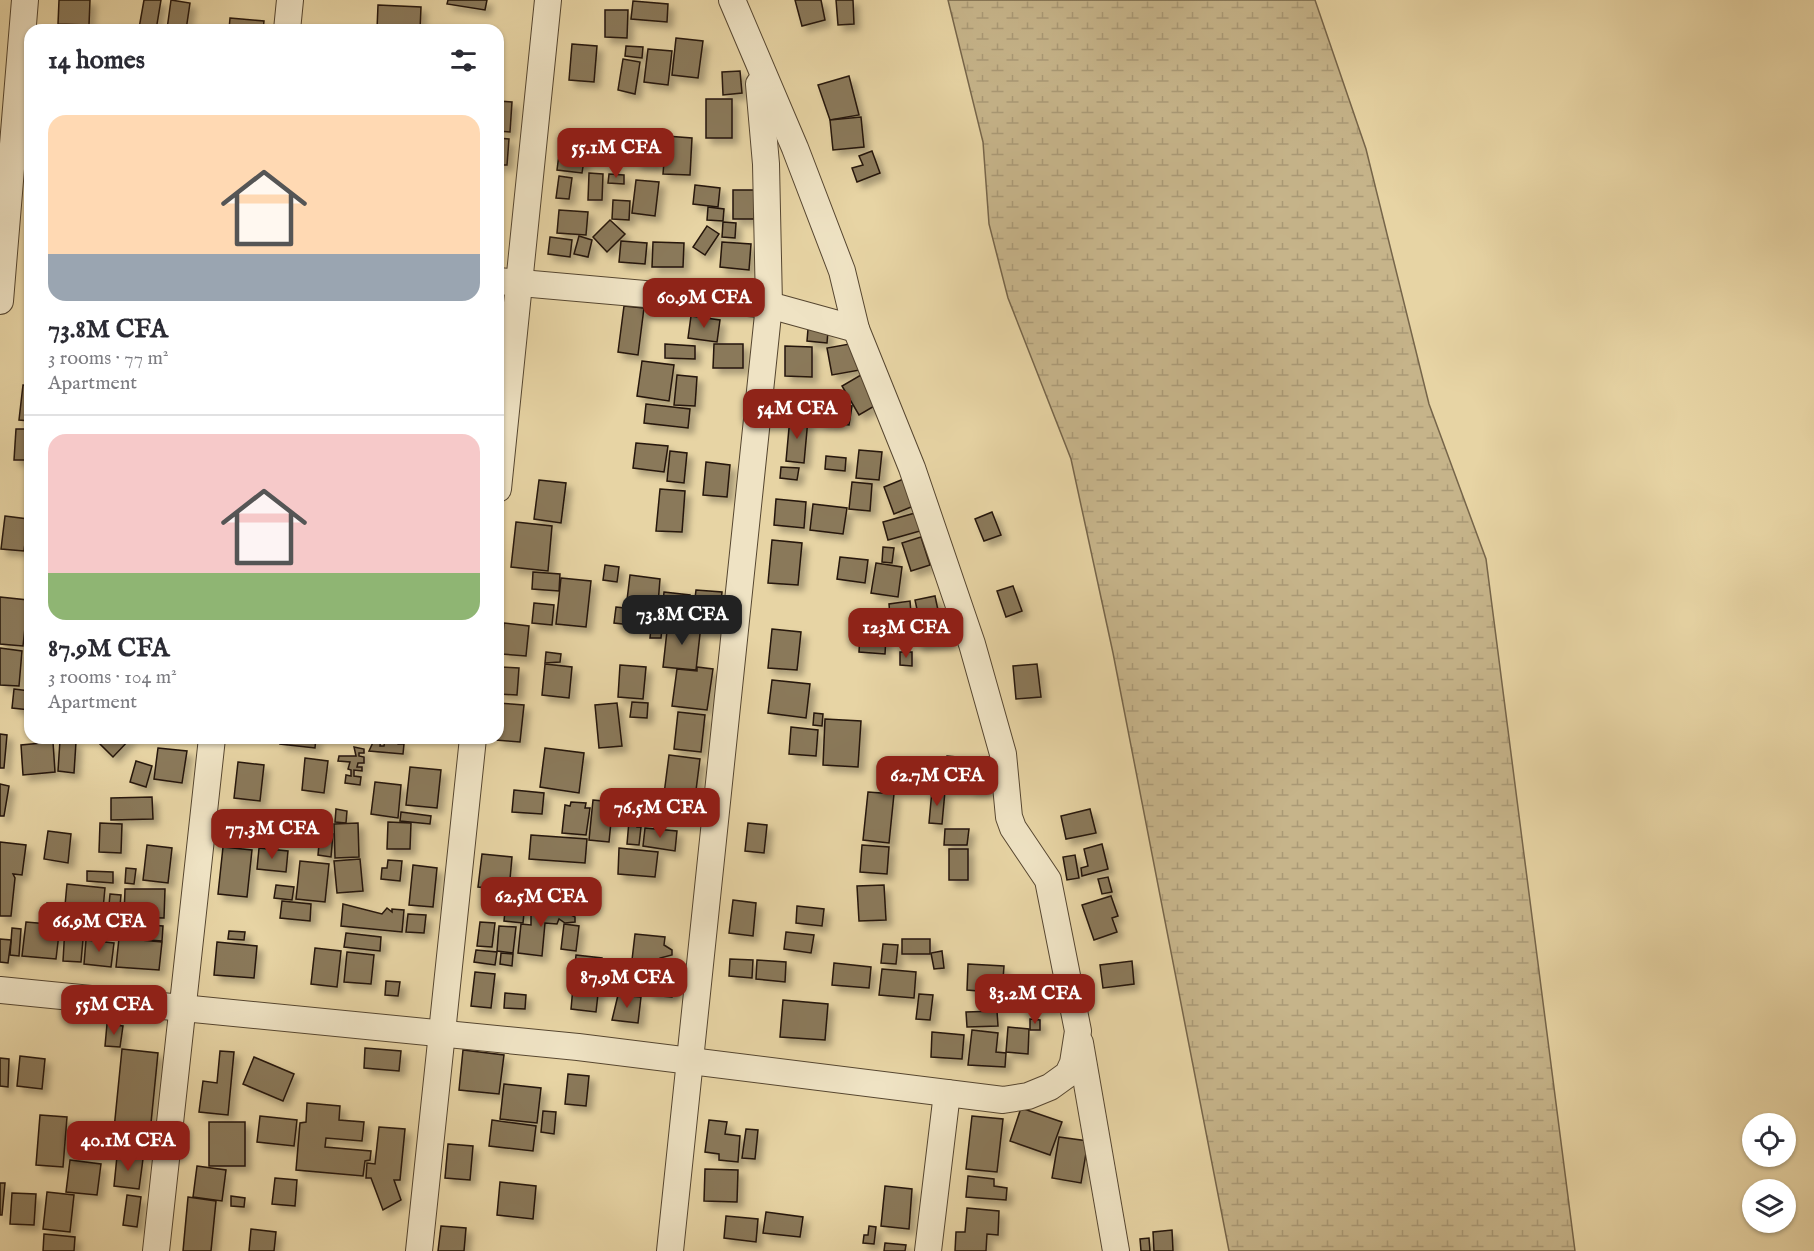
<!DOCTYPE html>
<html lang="en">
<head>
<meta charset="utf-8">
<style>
  :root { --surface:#fff; --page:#f7f7f7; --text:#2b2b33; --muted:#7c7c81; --line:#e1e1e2; --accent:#8f2418 }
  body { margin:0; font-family:"IM FELL English",serif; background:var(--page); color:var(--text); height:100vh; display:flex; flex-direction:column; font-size:22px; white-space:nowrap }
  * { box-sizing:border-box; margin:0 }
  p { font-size:20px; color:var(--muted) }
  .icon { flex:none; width:33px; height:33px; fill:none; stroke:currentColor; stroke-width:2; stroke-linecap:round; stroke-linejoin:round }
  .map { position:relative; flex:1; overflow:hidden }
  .side { position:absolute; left:24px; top:24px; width:480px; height:720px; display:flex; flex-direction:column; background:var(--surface); border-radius:18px; box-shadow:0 2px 4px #0004 }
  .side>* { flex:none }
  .controls { position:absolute; left:1742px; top:1113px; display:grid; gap:12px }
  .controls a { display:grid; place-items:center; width:54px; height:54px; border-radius:50%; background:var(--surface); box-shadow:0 2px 4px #0004; font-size:30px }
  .price { position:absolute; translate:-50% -51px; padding:0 14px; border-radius:12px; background:var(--accent); color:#fff; font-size:20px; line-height:39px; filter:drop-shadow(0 2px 3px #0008) }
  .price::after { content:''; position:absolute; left:50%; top:36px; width:18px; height:14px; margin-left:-9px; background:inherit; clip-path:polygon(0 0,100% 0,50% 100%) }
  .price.selected { background:#222; color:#fff }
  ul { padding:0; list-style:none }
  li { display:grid; align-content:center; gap:12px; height:318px; padding:0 24px }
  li+li { border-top:2px solid var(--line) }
  li span { display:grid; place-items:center; height:186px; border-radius:18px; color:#555 }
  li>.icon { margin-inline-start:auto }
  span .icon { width:108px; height:108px; fill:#fffc; stroke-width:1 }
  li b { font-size:26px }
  h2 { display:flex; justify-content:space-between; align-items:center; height:72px; padding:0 24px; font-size:26px }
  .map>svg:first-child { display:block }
</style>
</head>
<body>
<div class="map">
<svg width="1814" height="1251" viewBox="0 0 1814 1251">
  <defs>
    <pattern id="wetland-marsh" width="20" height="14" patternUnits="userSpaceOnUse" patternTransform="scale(1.5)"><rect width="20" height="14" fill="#c6b48a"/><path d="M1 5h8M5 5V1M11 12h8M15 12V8" fill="none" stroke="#aa9a76"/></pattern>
    <filter id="shadow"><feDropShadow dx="5.5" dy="5.5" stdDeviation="3" flood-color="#0004"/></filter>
  </defs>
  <rect width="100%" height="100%" fill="#e7d4a4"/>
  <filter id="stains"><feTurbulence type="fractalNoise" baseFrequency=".00333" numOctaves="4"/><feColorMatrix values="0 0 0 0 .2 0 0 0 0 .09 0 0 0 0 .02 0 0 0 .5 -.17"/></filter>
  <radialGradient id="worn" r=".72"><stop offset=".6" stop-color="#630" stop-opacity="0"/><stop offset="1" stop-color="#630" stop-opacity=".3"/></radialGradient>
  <path fill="url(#wetland-marsh)" stroke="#76654a" stroke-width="1.5" d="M948,0H1315L1366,149L1429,404L1486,559L1575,1251H1229L1113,653L1071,459L1008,298L989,224L983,142Z"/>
  <g fill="#8a795a" stroke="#25160a" stroke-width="1.5" filter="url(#shadow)">
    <path d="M59,0H90L89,25L58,24Z"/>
    <path d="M144,0H161L156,30L139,28Z"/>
    <path d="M171,0L190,3L186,30L167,29Z"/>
    <path d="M448,0H487L485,10L447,4Z"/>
    <path d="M795,0H821L825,20L802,26Z"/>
    <path d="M836,0H853L854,24L838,25Z"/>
    <path d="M633,1L668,4L667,22L631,19Z"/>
    <path d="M378,5L421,7L420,30L377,29Z"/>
    <path d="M605,10H628L627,38L605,37Z"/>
    <path d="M230,18L264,21L263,30H229Z"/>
    <path d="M676,38L703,41L698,78L672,75Z"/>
    <path d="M572,44L597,46L594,82L569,80Z"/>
    <path d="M626,46L643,47L642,58L625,56Z"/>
    <path d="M648,49L672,51L668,85L644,82Z"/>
    <path d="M623,59L640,62L635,94L618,90Z"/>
    <path d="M740,71L742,93L723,95L722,72Z"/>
    <path d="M849,76L859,115L830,120L818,85Z"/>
    <rect x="706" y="99" width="26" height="39"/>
    <path d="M498,101L512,102L510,132L498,131Z"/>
    <path d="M861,117L864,147L833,150L830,120Z"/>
    <path d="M638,134L660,136L657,166L636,164Z"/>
    <path d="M666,136L692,138L690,175L663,174Z"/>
    <path d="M617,137L631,139L630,148L616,146Z"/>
    <path d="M498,138L509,139L507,165H498Z"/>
    <path d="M561,138L587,141L582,173L557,170Z"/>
    <path d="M594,139L605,141L604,149L593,147Z"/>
    <path d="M872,151L880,173L857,182L852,168L863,165L859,156Z"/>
    <path d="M589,173L603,174L602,200H588Z"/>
    <path d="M609,174L624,175V184L608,183Z"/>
    <path d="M559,176L572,178L569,199L556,198Z"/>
    <path d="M636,180L659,182L655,216L632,213Z"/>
    <path d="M695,185L720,188L718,207L693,204Z"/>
    <rect x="733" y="190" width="21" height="29"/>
    <path d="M613,200L630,201L629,220L612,219Z"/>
    <path d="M708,207L724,209L723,221L707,220Z"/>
    <path d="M559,210L588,212L586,235L557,233Z"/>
    <path d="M610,220L625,234L607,252L593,237Z"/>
    <path d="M723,222L736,223L735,238L722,237Z"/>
    <path d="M707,226L719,234L705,255L693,247Z"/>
    <path d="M579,236L592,240L588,257L574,254Z"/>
    <path d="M550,237L572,240L570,257L548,254Z"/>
    <path d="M621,241L647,243L645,264L619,262Z"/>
    <path d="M653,242L684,243L683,267H652Z"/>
    <path d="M722,242L751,244L749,270L720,267Z"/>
    <path d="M624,306L644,308L638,355L618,352Z"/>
    <path d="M691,316L720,320L717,342L688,338Z"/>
    <path d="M808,329L828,331L827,343L807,341Z"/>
    <path d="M855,343L860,370L832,375L827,348Z"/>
    <path d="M665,344L695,346V359L665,358Z"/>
    <path d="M714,344H743V368H713Z"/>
    <path d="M785,346L812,347V377L785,376Z"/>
    <path d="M642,361L674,365L669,401L637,396Z"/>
    <path d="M866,372L883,401L859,415L842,386Z"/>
    <path d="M677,375L697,377L695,406L674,405Z"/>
    <path d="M23,385L30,386V421L19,420Z"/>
    <path d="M822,403L852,406L849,425L820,422Z"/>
    <path d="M646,404L690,409L688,428L644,423Z"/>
    <path d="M790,417L808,419L804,463L786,461Z"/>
    <path d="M16,429H30V460H14Z"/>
    <path d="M636,443L668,446L664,472L633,468Z"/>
    <path d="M859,450L882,452L879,480L856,478Z"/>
    <path d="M670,451L687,453L684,483L667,481Z"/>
    <path d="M826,456L846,458L845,471L825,469Z"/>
    <path d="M706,462L730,465L727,497L703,495Z"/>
    <path d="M781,467L799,468L797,480L780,478Z"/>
    <path d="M906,478L916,505L894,514L884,487Z"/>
    <path d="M539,480L566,483L561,523L534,519Z"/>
    <path d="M852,482L872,484L870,511L849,509Z"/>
    <path d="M660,489L685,491L682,532L656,531Z"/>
    <path d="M776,499L806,502L804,528L774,525Z"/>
    <path d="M813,504L847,508L843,534L810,530Z"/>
    <path d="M992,512L1001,535L984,541L975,519Z"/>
    <path d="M915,513L920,531L888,540L883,522Z"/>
    <path d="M5,516L28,519L24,551L1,549Z"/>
    <path d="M516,522L552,526L548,571L511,567Z"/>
    <path d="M921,537L930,565L911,571L902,543Z"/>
    <path d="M772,540L802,543L798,585L768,583Z"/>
    <path d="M883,547L894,548L892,563L882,562Z"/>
    <path d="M840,557L868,560L865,583L837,579Z"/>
    <path d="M876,563L902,567L898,597L871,593Z"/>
    <path d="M605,565L619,567L617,582L603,580Z"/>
    <path d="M533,572L560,574L559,591L532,589Z"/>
    <path d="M630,575L660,579L658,604L627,600Z"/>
    <path d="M561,578L591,581L586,627L556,624Z"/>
    <path d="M1013,586L1022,611L1006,617L997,591Z"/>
    <path d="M696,590L722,592L718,633L701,631L702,625L692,624Z"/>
    <path d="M664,592L690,595L687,623L667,621V624L661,623Z"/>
    <path d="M935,596L938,610L918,614L915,600Z"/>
    <path d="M0,597L28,600L23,646L0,644Z"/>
    <path d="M910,601L911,613L890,616L889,604Z"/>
    <path d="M534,603L554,605L552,625L532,623Z"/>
    <path d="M616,607L660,612L659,628L614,623Z"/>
    <path d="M942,614L947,641L918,646L913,619Z"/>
    <path d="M861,618L887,620L885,654L859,652Z"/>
    <path d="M668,622L701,625L696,670L663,667Z"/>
    <path d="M504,623L529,626L526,656L501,654Z"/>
    <path d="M651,628H662L661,638H650Z"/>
    <path d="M772,629L801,632L797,670L768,668Z"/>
    <path d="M0,648L22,651L19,686L0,685Z"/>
    <path d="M546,652L561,654L560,662L545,663Z"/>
    <path d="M900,652H912V666L900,665Z"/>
    <path d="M545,664L572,667L569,698L542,695Z"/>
    <path d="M1037,664L1041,697L1016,699L1013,666Z"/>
    <path d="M620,665L646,667L643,699L618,697Z"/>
    <path d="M501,667L519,668L517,695L499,694Z"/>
    <path d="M697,667L713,669L707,710L672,706L677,669L697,671Z"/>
    <path d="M772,680L810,684L806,718L768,713Z"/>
    <path d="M14,689L30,691V710L12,708Z"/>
    <path d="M632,702L648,703L647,718L630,717Z"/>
    <path d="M498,703L524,705L520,742L494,740L498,738Z"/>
    <path d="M617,703L622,746L599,748L595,705Z"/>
    <path d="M678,712L705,715L701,752L674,749Z"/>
    <path d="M814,713L823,714L822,726L813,725Z"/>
    <path d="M825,719L861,721L858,767L823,765Z"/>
    <path d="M791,727L818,730L816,756L789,754Z"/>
    <path d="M0,734L7,735L4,768H0Z"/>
    <path d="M99,738H131L113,757L96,740Z"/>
    <path d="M281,738H316L315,748L280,744Z"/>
    <path d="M370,738H381L380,746H384L385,738L395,739L398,744H404L403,754L369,751L374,740Z"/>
    <path d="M60,740L76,742L74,773L58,771Z"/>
    <path d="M53,742L55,772L23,775L21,745Z"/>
    <path d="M354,747L364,749V753H359V756L364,757V763H358L357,767H362V771L354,770V776L361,777L360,785L345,783L346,775L351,776V770L348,769L350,762L338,761L339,756H356Z"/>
    <path d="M158,748L187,751L182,783L154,779Z"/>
    <path d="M545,748L584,753L579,793L540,787Z"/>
    <path d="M669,755L700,759L695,798L664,794Z"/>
    <path d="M947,756L967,758L965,787L945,786Z"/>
    <path d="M970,757H995V790H969Z"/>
    <path d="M305,758L328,761L324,793L302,790Z"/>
    <path d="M136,761L152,766L146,787L130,782Z"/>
    <path d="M238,762L264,765L260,801L234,798Z"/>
    <path d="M410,767L441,770L437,808L406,805Z"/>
    <path d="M375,782L401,785L398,818L371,814Z"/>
    <path d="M0,784L9,786L4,816H0Z"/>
    <path d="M514,790L544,793L542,814L512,812Z"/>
    <path d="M932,790L945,791L942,824L929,823Z"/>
    <path d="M868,792L894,794L889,843L863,840Z"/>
    <path d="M152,797L153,819L111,820V798Z"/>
    <path d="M593,800L613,802L609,842L589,840Z"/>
    <path d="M571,802L586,803L585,808H590L586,835L562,833L565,805L570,806Z"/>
    <path d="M336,809L347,811L346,823L335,822Z"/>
    <path d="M1090,809L1096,833L1066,839L1061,816Z"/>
    <path d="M401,812L431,816L430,824L400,821Z"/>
    <path d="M633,818H638L637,827H641L639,845L627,844L629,821H633Z"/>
    <path d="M388,822L411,823L410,849H387Z"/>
    <path d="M100,823L122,824L121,853L99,852Z"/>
    <path d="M358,823L359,857L335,858L334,824Z"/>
    <path d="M748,823L767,825L764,853L745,851Z"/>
    <path d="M645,828L677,831L675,851L643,846Z"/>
    <path d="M945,829H969L967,845H944Z"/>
    <path d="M48,831L71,834L68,863L44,859Z"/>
    <path d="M320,833L333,834L331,857L318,855Z"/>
    <path d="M531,835L587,839L585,863L529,859Z"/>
    <path d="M0,842L26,845L22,875L13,874L15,878L11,916H0Z"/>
    <path d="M1102,844L1108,869L1082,876L1081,868L1088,866L1084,849Z"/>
    <path d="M147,845L172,848L168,883L143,880Z"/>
    <path d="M862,845L889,847L887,874L860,872Z"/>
    <path d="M223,847L252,850L247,897L218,894Z"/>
    <path d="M259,848L288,851L286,872L257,869Z"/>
    <path d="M619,848L658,852L655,877L618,874Z"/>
    <rect x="949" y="849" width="19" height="31"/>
    <path d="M482,854L512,857L509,890L478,887Z"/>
    <path d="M1075,855L1079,878L1067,880L1063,857Z"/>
    <path d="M360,859L363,891L337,893L334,861Z"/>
    <path d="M388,860L402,861L400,881L381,879L382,868H387Z"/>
    <path d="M300,861L329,864L325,902L296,899Z"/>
    <path d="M413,865L437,868L433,907L409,905Z"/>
    <path d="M126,868L136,869L134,884L125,883Z"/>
    <path d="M87,871L113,872V883L87,881Z"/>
    <path d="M1108,877L1112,892L1102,894L1098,879Z"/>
    <path d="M67,884L105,888L102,919L64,916Z"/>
    <path d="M276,885L294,887L292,900L274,898Z"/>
    <path d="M884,885L886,920L859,921L857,886Z"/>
    <path d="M125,889H165L164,918L124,917Z"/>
    <path d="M110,894L121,895L119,916H108Z"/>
    <path d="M1111,896L1118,916L1112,918L1117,932L1094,940L1082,905Z"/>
    <path d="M733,900L756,903L753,936L729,933Z"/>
    <path d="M282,901L311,904L310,921L280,918Z"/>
    <path d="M506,901L525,903L523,923L504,921Z"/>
    <path d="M47,903L59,904V919L46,918Z"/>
    <path d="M343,904L382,914L387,908L392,912V909L404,910L402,932L341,926Z"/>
    <path d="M549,905L569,908L567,913L575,917V922L565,923L559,919L557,924L545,923L542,956L518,953L521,924L531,925V906L549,908Z"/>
    <path d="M797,906L824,909L822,926L796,923Z"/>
    <path d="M408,914L426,915L424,933L406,932Z"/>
    <path d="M26,922L60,925L56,959L22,956Z"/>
    <path d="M480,922L495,923L492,947L477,946Z"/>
    <path d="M135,924L163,926L162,941L134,939Z"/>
    <path d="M564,924L579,926L576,951L561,949Z"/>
    <path d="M499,926L516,927L513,953L497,951Z"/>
    <path d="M65,927L84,928L81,962L63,961Z"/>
    <path d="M12,928L21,929L19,956L10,955Z"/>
    <path d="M229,931L245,932L244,940L228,939Z"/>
    <path d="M786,932L814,935L811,953L784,949Z"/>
    <path d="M346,933L381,937L380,951L344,947Z"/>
    <path d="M635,934L665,937L664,945L672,950V955L660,958V963L632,960Z"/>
    <path d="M119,938L162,942L159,970L116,967Z"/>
    <path d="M0,939L11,940L8,963L0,962Z"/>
    <rect x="902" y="939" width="28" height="15"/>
    <path d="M86,940L114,943L111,967L84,964Z"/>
    <path d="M217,942L257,946L254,978L214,975Z"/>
    <path d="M883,944L898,945L896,964L881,963Z"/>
    <path d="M315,948L341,951L337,987L311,984Z"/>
    <path d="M476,950L497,952L495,965L474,962Z"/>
    <path d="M942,951L944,968L934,969L931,953Z"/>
    <path d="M347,952L374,955L371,984L344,982Z"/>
    <path d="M501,953L513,954L512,966L500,964Z"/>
    <path d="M576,955L602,958L596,1012L571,1009Z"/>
    <path d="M730,959L753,960L752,978L729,976Z"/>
    <path d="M757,960L786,962L785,982L756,979Z"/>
    <path d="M1132,961L1134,984L1103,988L1100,965Z"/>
    <path d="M834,963L871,967L869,988L832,985Z"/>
    <path d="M653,964L675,967L672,997L649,995Z"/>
    <path d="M968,964L1004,966L1002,993L967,990Z"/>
    <path d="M882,969L916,972L914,998L879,995Z"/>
    <path d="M475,972L495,974L491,1008L471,1006Z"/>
    <path d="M386,981L400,982L398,996L385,995Z"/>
    <path d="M1051,983L1055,1006L1022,1012L1018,989Z"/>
    <path d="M505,993L526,995L525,1009L504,1008Z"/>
    <path d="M919,994L933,995L930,1020L916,1019Z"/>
    <path d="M618,995L641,997L638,1023L612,1020Z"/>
    <path d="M783,1000L828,1004L825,1040L780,1037Z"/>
    <path d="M997,1011L998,1026L967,1027L966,1012Z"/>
    <path d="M1030,1019L1040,1020V1030H1030Z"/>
    <path d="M107,1024L123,1026L120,1047L105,1046Z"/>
    <path d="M1008,1027L1029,1029L1028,1054L1006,1052Z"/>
    <path d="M972,1030L998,1033L996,1052L1006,1053L1005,1067L968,1065Z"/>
    <path d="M932,1032L964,1035L962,1059L931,1057Z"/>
    <path d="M365,1048L401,1051L399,1071L364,1068Z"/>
    <path d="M122,1049L158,1053L150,1133L114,1129Z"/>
    <path d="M463,1050L504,1055L499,1094L459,1090Z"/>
    <path d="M220,1051L234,1052L228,1115L199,1112L203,1081L217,1083Z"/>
    <path d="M20,1056L45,1059L42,1089L17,1086Z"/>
    <path d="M254,1057L294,1074L283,1101L243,1084Z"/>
    <path d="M0,1058L9,1059L8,1087L0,1086Z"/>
    <path d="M568,1074L589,1076L586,1106L565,1104Z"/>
    <path d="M504,1084L541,1088L537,1123L500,1119Z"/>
    <path d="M307,1103L340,1106L339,1120L364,1122L362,1141L326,1138L325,1147L371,1151L370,1160L365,1161L363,1176L296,1170L300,1123L306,1122Z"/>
    <path d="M1021,1108L1062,1122L1050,1155L1010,1141Z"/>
    <path d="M543,1111L556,1112L554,1134L541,1132Z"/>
    <path d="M40,1115L67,1117L63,1167L36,1165Z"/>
    <path d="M260,1116L297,1120L294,1146L257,1142Z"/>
    <path d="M972,1116L1003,1119L997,1172L966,1169Z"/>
    <path d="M492,1120L536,1126L533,1151L489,1146Z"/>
    <path d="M709,1120L727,1122L725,1134L740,1136L738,1162L719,1160V1154L705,1152Z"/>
    <rect x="209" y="1122" width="36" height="44"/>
    <path d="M379,1127L405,1129L400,1180H394L401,1200L383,1210L371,1178H366L367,1163L375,1164Z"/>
    <path d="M746,1129L758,1130L755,1159L742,1158Z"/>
    <path d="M1059,1137L1088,1141L1081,1183L1052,1178Z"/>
    <path d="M448,1144L473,1146L470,1180L445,1178Z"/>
    <path d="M117,1156L143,1159L139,1189L114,1186Z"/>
    <path d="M70,1160L101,1164L97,1195L66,1192Z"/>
    <path d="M197,1166L226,1170L222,1201L193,1197Z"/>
    <path d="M705,1169L738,1170L737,1202L704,1201Z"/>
    <path d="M968,1176L994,1179V1186L1007,1188L1006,1200L966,1197Z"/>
    <path d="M275,1178L297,1180L295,1206L272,1204Z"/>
    <path d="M500,1182L536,1186L533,1219L497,1215Z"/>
    <path d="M0,1183H5L2,1215H0Z"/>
    <path d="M885,1186L912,1189L909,1229L881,1226Z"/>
    <path d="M47,1192L74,1195L70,1232L43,1229Z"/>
    <path d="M12,1193L36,1194L34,1225L10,1224Z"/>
    <path d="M127,1195L141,1197L137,1227L123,1225Z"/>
    <path d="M231,1196L245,1198L244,1207L231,1206Z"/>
    <path d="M188,1197L216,1201L211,1251H183Z"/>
    <path d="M967,1208L999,1211L998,1235L987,1234L986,1251H955L956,1232H965Z"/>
    <path d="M766,1212L803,1217L800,1237L763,1233Z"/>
    <path d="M726,1216L758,1219L756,1242L724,1238Z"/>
    <path d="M441,1226L466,1228L464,1251H438Z"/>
    <path d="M869,1226L876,1227L874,1244L863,1243L864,1235H868Z"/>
    <path d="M251,1229L276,1232L274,1251H249Z"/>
    <path d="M1172,1230L1173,1251H1154L1153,1232Z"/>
    <path d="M44,1234L75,1237L74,1251H43Z"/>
    <path d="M1149,1238L1150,1251H1141L1140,1239Z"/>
    <path d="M885,1243L906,1245L905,1251H884Z"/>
  </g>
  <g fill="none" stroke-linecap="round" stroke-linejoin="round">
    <g stroke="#564630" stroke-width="28">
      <g id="street">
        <path d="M287,30L290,0"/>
        <path d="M498,281L769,305L856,329"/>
        <path d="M0,301L25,0"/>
        <path d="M498,489L548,0"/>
        <path d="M0,990L578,1047L1003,1100L1028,1096L1050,1087L1068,1074L1073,1063L1078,1031L1048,880L1013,828L1009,817L1003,754L972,644L912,468L856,329L842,271L795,148L732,0"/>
        <path d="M1080,1043L1116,1251"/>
        <path d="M156,1251L212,738"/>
        <path d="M419,1251L473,738"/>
        <path d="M670,1251L769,305L766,164L759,84"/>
        <path d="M928,1251L947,1093"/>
      </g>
    </g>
    <use href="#street" stroke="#efe3c4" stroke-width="26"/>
  </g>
  <rect width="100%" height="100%" filter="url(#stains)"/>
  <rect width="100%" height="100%" fill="url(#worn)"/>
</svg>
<div class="controls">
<a><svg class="icon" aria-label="locate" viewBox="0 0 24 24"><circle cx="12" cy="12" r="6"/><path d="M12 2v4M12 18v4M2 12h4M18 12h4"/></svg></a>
<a><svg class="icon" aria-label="layers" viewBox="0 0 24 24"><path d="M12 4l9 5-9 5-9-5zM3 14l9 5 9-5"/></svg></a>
</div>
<b class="price" style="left:616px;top:179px">55.1M CFA</b>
<b class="price" style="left:704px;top:329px">60.9M CFA</b>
<b class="price" style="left:797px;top:440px">54M CFA</b>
<b class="price selected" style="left:682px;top:646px">73.8M CFA</b>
<b class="price" style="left:906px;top:659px">123M CFA</b>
<b class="price" style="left:937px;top:807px">62.7M CFA</b>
<b class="price" style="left:660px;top:839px">76.5M CFA</b>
<b class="price" style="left:272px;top:860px">77.3M CFA</b>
<b class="price" style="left:541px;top:928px">62.5M CFA</b>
<b class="price" style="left:99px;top:953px">66.9M CFA</b>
<b class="price" style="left:627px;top:1009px">87.9M CFA</b>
<b class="price" style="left:1035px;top:1025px">83.2M CFA</b>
<b class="price" style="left:114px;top:1036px">55M CFA</b>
<b class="price" style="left:128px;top:1172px">40.1M CFA</b>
<section class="side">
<h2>14 homes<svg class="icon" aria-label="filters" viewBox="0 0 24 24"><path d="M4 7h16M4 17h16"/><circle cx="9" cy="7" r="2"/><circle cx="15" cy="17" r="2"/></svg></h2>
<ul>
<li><span style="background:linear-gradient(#ffd9b3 75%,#9aa5b1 0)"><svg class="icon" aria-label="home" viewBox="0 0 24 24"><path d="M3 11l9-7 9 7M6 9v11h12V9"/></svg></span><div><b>73.8M CFA</b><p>3 rooms · 77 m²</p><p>Apartment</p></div></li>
<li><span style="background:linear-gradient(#f6c9c9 75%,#8fb573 0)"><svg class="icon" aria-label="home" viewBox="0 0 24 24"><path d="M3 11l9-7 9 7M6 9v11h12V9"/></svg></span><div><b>87.9M CFA</b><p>3 rooms · 104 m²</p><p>Apartment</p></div></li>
</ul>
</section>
</div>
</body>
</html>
